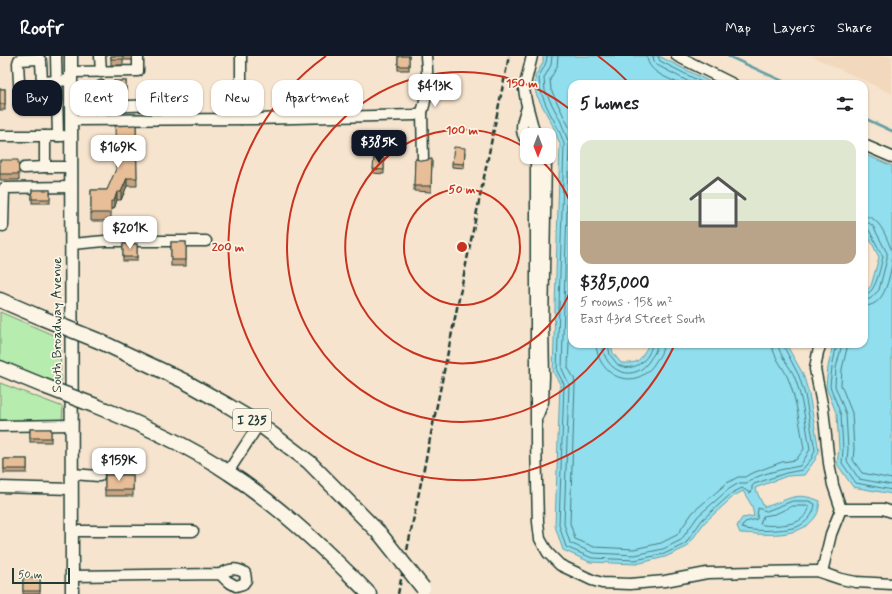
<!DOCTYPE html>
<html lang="en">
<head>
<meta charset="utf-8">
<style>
  :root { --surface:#fff; --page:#f2f2f2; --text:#202124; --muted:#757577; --line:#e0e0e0; --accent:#111827 }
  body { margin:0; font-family:Mynerve,sans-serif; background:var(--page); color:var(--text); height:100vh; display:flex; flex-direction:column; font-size:15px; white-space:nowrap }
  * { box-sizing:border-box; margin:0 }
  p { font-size:13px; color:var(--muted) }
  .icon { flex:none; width:22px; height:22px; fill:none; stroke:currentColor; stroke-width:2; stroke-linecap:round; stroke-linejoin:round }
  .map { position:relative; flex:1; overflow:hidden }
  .details { position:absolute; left:568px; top:24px; width:300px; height:268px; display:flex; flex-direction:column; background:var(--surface); border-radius:12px; box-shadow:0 1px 3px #0004 }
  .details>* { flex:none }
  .hud { position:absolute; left:12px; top:24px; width:380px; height:36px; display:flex; gap:8px }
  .needle { width:26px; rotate:180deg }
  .fabs { position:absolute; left:520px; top:72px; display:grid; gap:8px }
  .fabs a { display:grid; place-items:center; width:36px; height:36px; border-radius:8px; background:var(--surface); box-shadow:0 1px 3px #0004; font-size:20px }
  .scale { position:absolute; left:12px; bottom:10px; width:58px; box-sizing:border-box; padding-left:4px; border:2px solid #1f3d34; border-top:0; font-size:11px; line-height:14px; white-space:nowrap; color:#1f3d34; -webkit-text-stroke:3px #fcf5e5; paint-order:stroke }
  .price { position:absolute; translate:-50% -34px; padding:0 9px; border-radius:8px; background:#fff; color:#222; font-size:13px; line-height:26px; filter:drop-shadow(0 1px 2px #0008) }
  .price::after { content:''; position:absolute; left:50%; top:24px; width:12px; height:9px; margin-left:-6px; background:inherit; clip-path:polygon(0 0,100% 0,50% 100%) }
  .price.selected { background:var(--accent); color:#fff }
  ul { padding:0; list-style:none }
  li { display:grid; align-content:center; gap:8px; height:212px; padding:0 12px }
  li+li { border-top:1px solid var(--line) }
  li span { display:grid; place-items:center; height:124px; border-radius:12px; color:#555 }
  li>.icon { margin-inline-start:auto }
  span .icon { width:72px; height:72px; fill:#fffc; stroke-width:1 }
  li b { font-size:17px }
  h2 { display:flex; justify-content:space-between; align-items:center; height:48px; padding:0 12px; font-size:17px }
  .chip { padding:0 14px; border-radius:12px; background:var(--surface); box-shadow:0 1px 3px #0004; font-size:14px; line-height:36px }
  .chip.selected { background:var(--accent); color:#fff }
  header { display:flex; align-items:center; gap:24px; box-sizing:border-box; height:56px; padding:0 20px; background:var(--accent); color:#fff }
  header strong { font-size:19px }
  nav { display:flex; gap:22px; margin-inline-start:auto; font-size:14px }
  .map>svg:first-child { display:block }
</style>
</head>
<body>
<header>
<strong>Roofr</strong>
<nav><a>Map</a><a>Layers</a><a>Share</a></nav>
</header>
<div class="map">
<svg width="892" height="538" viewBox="0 0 892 538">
  <rect width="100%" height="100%" fill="#f6e4ce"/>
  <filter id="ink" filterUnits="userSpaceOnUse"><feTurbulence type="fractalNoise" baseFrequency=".025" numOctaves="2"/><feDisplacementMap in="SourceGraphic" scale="8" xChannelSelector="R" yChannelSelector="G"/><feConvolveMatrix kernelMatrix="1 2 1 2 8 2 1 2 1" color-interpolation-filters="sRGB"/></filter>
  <g filter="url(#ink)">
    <path fill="#f2d9be" d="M811,0H892V38Z"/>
    <g fill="#b6ecae" stroke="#6a9471">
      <path d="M0,256L60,282L61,330L0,306Z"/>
      <path d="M0,327L63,351L62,365L0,364Z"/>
    </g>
    <g fill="#90deee" stroke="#639ea4">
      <path d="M543,0H659L714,28H572V288H611L613,297L621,307C640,308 640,304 649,288H786L803,318L809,338L819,395L815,404L804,419L787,420L755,432L764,451C788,445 794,434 820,445C819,449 819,456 816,460C800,484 764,478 740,477L737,470L742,462L754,460L752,450L743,435L734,440L704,467L687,491L665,501L636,508L590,506L563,494L555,470L560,328L553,316L560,88L553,70L536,38L535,20L543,7Z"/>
      <path d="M864,98L892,110V438L853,431L837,408L839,393L837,359L826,331L828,311L833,288H864V237L871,230L879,201L864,172Z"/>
    </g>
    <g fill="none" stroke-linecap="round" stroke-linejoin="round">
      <g stroke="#4c7d7e" stroke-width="1">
        <path d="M547,0C547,11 539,16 539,23C540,47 558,66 564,88L557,315L564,328L559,469L566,491L592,502L635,504L664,498L685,488L702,464L732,437L742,432L750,437L752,435V430L754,428L786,417L802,414L812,402L815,394L805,339L799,320L784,291L783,288"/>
        <path d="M552,0L551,9L544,22L545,35L561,66L569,88L562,313L569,328L564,468L570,487L593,497L635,499L663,493L681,484L698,460L729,433L739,427H747C758,417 785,413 800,410L807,399L810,393C806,370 803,344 795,322C791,311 779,300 778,288"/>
        <path d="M558,0L557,11L550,23L551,34L572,77"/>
        <path d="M647,0C647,16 668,22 680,28"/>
        <path d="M653,0L654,5L657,9L693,28"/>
        <path d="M658,0L660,5L705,28"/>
        <path d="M864,160C881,161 886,182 892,195"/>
        <path d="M864,166L869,167L873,170L887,197V203L879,234L870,243L864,244"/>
        <path d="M864,171L869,174L883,201C880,212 876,238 864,239"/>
        <path d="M572,209L568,312L574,322L575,328L570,467L575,483L594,491L634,493L661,487L677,479L693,456L727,427L738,421H745L750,418L782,406L796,404L804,393C800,370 797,346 789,325C785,312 773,302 772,288"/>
        <path d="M864,250C885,250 888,225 892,209"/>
        <path d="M596,288C598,323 638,337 656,305C660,300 663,295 663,288"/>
        <path d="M602,288C604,317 636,329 651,302C654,298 657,293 657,288"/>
        <path d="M608,288L610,299L618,309C634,317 650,304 652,288"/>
        <path d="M837,288L832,311L830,330L841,359L843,393L842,407L856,427L892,434"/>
        <path d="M842,288L836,312L835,330L846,358L848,393L847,405L859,423L892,429"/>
        <path d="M848,288L842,313L841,329L852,357L854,393L853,404L862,417L892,423"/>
        <path d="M793,445H809L815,448C814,458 808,465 799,470C789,475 752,476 742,472V470L745,466L757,463L758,452L766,455Z"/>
        <path d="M793,450H808L809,452C808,457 802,464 796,466C789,469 767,471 760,468L763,460L775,458Z"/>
      </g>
      <g stroke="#639ea4" stroke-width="2.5">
        <path d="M728,0L789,28"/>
        <path d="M864,62L892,75"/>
      </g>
      <g stroke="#1f3d34" stroke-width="13">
        <g id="minor">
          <path d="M56,0L58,80"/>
          <path d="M100,0L101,16"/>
          <path d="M532,0L524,33L526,45L535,79"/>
          <path d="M677,0L733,28"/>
          <path d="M71,16L138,15V0"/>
          <path d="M42,26L44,45L42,47L22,48L20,46L18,7L19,4L39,3L41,5L42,26L71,24"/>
          <path d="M100,51L157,49"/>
          <path d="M422,56L423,104"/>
          <path d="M100,58L101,30"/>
          <path d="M241,63V0"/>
          <path d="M71,64L254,63L415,59L422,56C428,39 428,18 426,0"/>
          <path d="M0,80H63"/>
          <path d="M527,85C518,76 523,62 527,52"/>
          <path d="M864,89L892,101"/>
          <path d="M536,101V385L538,466L540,483L548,497L560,509L592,524L602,527L630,528L665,525L707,517L817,515L841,523L856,526L892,528"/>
          <path d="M45,111H71"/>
          <path d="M24,112L45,111V80"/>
          <path d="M3,170L4,132L71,131"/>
          <path d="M72,188L105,185H206"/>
          <path d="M821,288L818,296L815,313L823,353L829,407L833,429L841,453"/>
          <path d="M538,359L543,346L544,321L543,271L546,101"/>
          <path d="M0,370L72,369"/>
          <path d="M228,416L259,368"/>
          <path d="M72,418L99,420"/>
          <path d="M0,431L72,433"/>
          <path d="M72,475H193"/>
          <path d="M822,516L831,478L841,453H883L892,456"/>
          <path d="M72,520L220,518C229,513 236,511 245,517L246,524L243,528L236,530L227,525L220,518"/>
        </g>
      </g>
      <g stroke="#1f3d34" stroke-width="15">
        <path id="major" d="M71,0L72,538"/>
      </g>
      <g stroke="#1f3d34" stroke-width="17">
        <g id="highway">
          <path d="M0,244L42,262"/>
          <path d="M99,285L184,325L227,349L259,368L309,406L380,478"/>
          <path d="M0,312L44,330"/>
          <path d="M96,350C142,369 188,389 229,417C269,443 305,475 339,508C349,518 359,527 369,538"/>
        </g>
      </g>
      <use href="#minor" stroke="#fcf5e5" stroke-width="10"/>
      <use href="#major" stroke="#fcf5e5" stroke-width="12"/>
      <use href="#highway" stroke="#fcf5e5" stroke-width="14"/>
      <path stroke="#1f3d34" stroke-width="2.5" stroke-dasharray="6 3" stroke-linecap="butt" d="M398,538L509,0"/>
      <g stroke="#1f3d34" stroke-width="17" stroke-linecap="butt">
        <g id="highway-bridge">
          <path d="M42,262L99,285"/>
          <path d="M44,330L96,350"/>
          <path d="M380,478L423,532"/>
        </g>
      </g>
      <use href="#highway-bridge" stroke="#fcf5e5" stroke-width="14"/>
    </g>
    <g fill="#c7a382" stroke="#1f3d34">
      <path d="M111,0H132V4H123V9H111Z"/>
      <rect x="398" y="0" width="11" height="14"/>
      <rect x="114" y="25" width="12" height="19"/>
      <rect x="0" y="33" width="5" height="21"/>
      <path d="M136,69L137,130H127L121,144H117L114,153H111V163H151V178H107V165H91V134H107Z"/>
      <path d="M465,96L464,112L452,111V107Z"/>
      <path d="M374,102H384V118L373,117Z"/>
      <path d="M415,103L423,105L432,103L431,136L414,135Z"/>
      <path d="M0,104L19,118V124H0Z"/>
      <rect x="32" y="134" width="18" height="13"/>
      <rect x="171" y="186" width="15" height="24"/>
      <rect x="123" y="188" width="14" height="17"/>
      <rect x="30" y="373" width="21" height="13"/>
      <rect x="4" y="403" width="23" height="14"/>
      <rect x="105" y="419" width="28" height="21"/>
      <rect x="23" y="522" width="17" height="16"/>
    </g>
    <g fill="#a2856a" stroke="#1f3d34">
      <path d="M127,122V130L121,144V136Z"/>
      <path d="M117,136V144L114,153V145Z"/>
    </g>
    <g fill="#e7be97" stroke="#1f3d34">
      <rect x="111" y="0" width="12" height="3"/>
      <rect x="398" y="0" width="11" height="10"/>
      <rect x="114" y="25" width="12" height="15"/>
      <rect x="0" y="33" width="5" height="15"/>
      <path d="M136,69L137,122H127L121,136H117L114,145H111V157H91V134H107L116,113L115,70Z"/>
      <path d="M454,91L465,92L464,108L452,107Z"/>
      <path d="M374,102H384V114L373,113Z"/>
      <path d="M415,103L423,105L432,103L431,130H414Z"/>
      <path d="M0,104H18L19,118H0Z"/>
      <rect x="32" y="134" width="18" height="9"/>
      <rect x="107" y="163" width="44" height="10"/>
      <rect x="171" y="186" width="15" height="18"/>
      <rect x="123" y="188" width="14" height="13"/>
      <rect x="30" y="373" width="21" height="9"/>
      <rect x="4" y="403" width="23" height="10"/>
      <rect x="105" y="419" width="28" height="15"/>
      <rect x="23" y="522" width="17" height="13"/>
    </g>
  </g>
  <g fill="none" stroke="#c8321e" stroke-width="2">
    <circle cx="462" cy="191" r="58"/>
    <path d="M572 231A117 117 0 1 1 527 93M537 101A117 117 0 0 1 572 151"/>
    <path d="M607 289A175 175 0 1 1 571 54"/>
    <path d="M675 288A234 234 0 1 1 326 0M598 0A234 234 0 0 1 629 27"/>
  </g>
  <g text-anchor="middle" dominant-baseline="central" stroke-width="3.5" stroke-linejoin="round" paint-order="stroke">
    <rect fill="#fcf5e5" stroke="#617469" stroke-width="1" x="233" y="353" width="38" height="22" rx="3"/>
    <g font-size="13" font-weight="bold" fill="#1f3d34">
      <text x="252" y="364">I 235</text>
    </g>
    <g font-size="14" fill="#1f3d34" stroke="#fcf5e5">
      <text transform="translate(57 269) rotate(-90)">South Broadway Avenue</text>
    </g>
  </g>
  <circle cx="462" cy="191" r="6" fill="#c8321e" stroke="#fcf5e5" stroke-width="2"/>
  <g font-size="12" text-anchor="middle" font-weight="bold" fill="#c8321e" stroke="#fcf5e5" stroke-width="3.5" stroke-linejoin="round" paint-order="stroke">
    <text x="522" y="31">150 m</text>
    <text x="462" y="78">100 m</text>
    <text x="462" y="137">50 m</text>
    <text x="228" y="195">200 m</text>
  </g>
</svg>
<div class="fabs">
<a><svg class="needle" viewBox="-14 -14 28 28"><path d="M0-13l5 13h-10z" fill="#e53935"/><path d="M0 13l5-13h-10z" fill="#757577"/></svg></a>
</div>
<div class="scale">50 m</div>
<b class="price" style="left:435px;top:52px">$413K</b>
<b class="price selected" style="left:379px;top:108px">$385K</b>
<b class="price" style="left:118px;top:113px">$169K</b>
<b class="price" style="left:130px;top:194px">$201K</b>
<b class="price" style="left:119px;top:426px">$159K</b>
<div class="hud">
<a class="chip selected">Buy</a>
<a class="chip">Rent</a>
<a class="chip">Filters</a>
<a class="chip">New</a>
<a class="chip">Apartment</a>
</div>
<section class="details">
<h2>5 homes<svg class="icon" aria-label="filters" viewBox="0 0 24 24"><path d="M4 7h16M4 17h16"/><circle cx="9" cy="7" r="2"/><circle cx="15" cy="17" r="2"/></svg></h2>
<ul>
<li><span style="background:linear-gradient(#dfe7d0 65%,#b9a48a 0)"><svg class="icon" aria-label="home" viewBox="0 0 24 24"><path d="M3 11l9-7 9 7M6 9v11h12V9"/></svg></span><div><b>$385,000</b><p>5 rooms · 158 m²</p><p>East 43rd Street South</p></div></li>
</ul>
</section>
</div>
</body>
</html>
